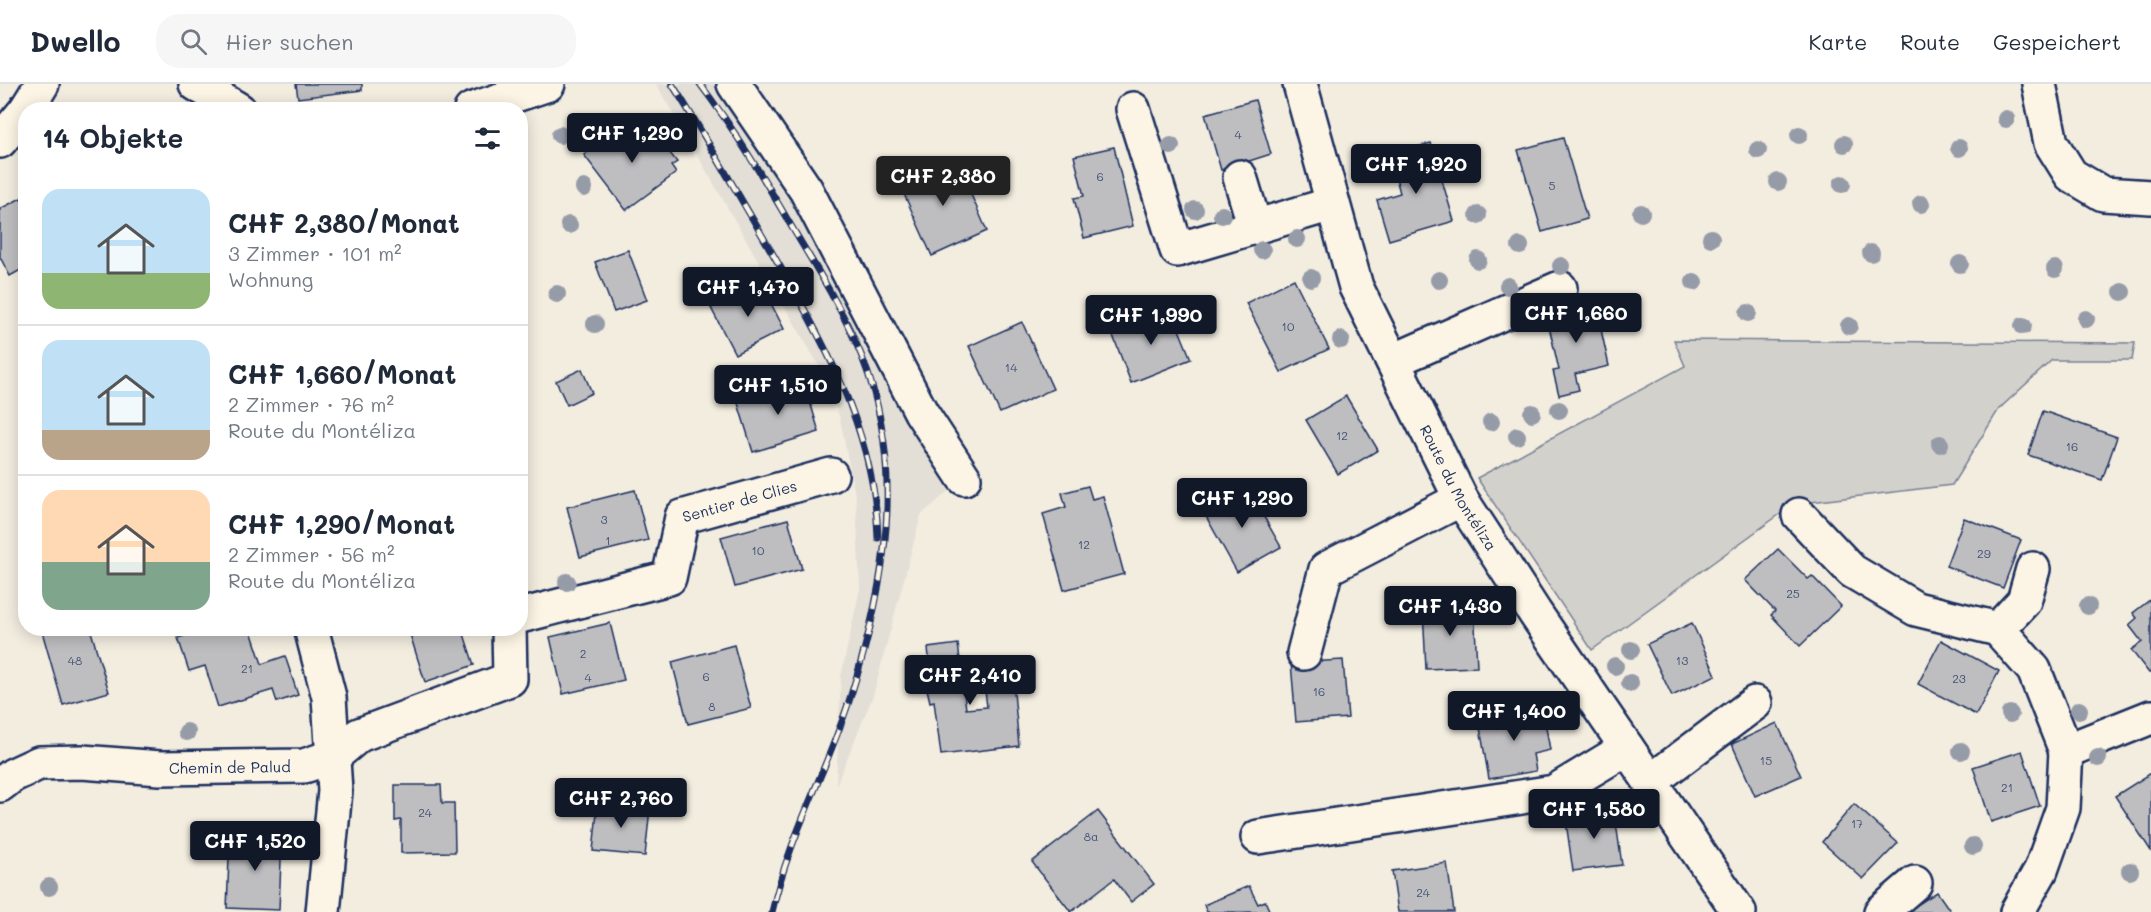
<!DOCTYPE html>
<html lang="de">
<head>
<meta charset="utf-8">
<style>
  :root { --surface:#fff; --page:#f6f6f7; --text:#1f2937; --muted:#747a83; --line:#e0e1e3; --accent:#111827 }
  body { margin:0; font-family:Mali,sans-serif; background:var(--page); color:var(--text); height:100vh; display:flex; flex-direction:column; font-size:22px; white-space:nowrap }
  * { box-sizing:border-box; margin:0 }
  p { font-size:20px; color:var(--muted) }
  .icon { flex:none; width:33px; height:33px; fill:none; stroke:currentColor; stroke-width:2; stroke-linecap:round; stroke-linejoin:round }
  .map { position:relative; flex:1; overflow:hidden }
  .details { position:absolute; left:18px; top:18px; width:510px; height:534px; display:flex; flex-direction:column; background:var(--surface); border-radius:24px; box-shadow:0 3px 15px #0003 }
  .details>* { flex:none }
  .price { position:absolute; translate:-50% -51px; padding:0 14px; border-radius:6px; background:var(--accent); color:#fff; font-size:20px; line-height:39px; filter:drop-shadow(0 2px 3px #0008) }
  .price::after { content:''; position:absolute; left:50%; top:36px; width:18px; height:14px; margin-left:-9px; background:inherit; clip-path:polygon(0 0,100% 0,50% 100%) }
  .price.current { background:#222; color:#fff }
  ul { padding:0; list-style:none }
  li { display:flex; align-items:center; gap:18px; height:150px; padding:0 24px }
  li+li { border-top:2px solid var(--line) }
  li span { display:grid; place-items:center; flex:none; width:168px; height:120px; border-radius:18px; color:#555 }
  li>.icon { margin-inline-start:auto }
  span .icon { width:72px; height:72px; fill:#fffc; stroke-width:1 }
  li b { font-size:26px }
  h2 { display:flex; justify-content:space-between; align-items:center; height:72px; padding:0 24px; font-size:26px }
  header { display:flex; align-items:center; gap:36px; box-sizing:border-box; height:84px; padding:0 30px; background:var(--surface); border-bottom:2px solid var(--line) }
  header strong { font-size:28px }
  nav { display:flex; gap:33px; margin-inline-start:auto; font-size:21px }
  .search { width:420px; height:54px; background:var(--page); display:flex; align-items:center; gap:15px; box-sizing:border-box; padding:0 21px; border-radius:24px; color:var(--muted); font-size:22px }
  .map>svg:first-child { display:block }
</style>
</head>
<body>
<header>
<strong>Dwello</strong>
<div class="search"><svg class="icon" aria-label="search" viewBox="0 0 24 24"><circle cx="10" cy="10" r="6"/><path d="M15 15l6 6"/></svg>Hier suchen</div>
<nav><a>Karte</a><a>Route</a><a>Gespeichert</a></nav>
</header>
<div class="map">
<svg width="2151" height="828" viewBox="0 0 2151 828">
  <rect width="100%" height="100%" fill="#f3ede0"/>
  <filter id="ink" filterUnits="userSpaceOnUse"><feTurbulence type="fractalNoise" baseFrequency=".0167" numOctaves="2"/><feDisplacementMap in="SourceGraphic" scale="12" xChannelSelector="R" yChannelSelector="G"/><feConvolveMatrix kernelMatrix="1 2 1 2 8 2 1 2 1" color-interpolation-filters="sRGB"/></filter>
  <g filter="url(#ink)">
    <path fill="#e3dfd6" d="M656,0H734L964,394L921,431L873,612L836,701L841,592L860,504L856,416L840,335L822,287Z"/>
    <path fill="#d3d1cc" stroke="#778095" stroke-width="1.5" d="M1674,256L2135,259L2132,276H2052L1999,325L1952,401L1794,420L1592,566L1477,394L1685,282Z"/>
    <g fill="#bebec0" stroke="#1b2f5e" stroke-width="1.5">
      <path d="M296,0H362V6L298,14Z"/>
      <path d="M1255,16L1271,70L1221,86L1205,30Z"/>
      <path d="M632,35L648,57L656,51L677,78L671,82L676,89L626,126L584,71Z"/>
      <path d="M1563,54L1587,135L1542,148L1518,66Z"/>
      <path d="M1431,59L1454,137L1389,156L1377,116L1400,109L1390,71Z"/>
      <path d="M1114,63L1133,142L1084,154L1074,114L1084,112L1074,72Z"/>
      <path d="M955,74L987,147L932,172L899,99Z"/>
      <path d="M21,114L26,121V183L10,192L0,173V125Z"/>
      <path d="M628,166L647,216L614,228L595,178Z"/>
      <path d="M1294,195L1329,265L1281,288L1246,219Z"/>
      <path d="M760,198L784,245L735,270L711,224Z"/>
      <path d="M1595,218L1609,282L1575,290L1579,306L1559,311L1553,287L1559,286L1546,229Z"/>
      <path d="M1171,226L1191,275L1131,299L1112,249Z"/>
      <path d="M1022,238L1053,305L1000,329L969,262Z"/>
      <path d="M582,285L592,309L567,321L556,297Z"/>
      <path d="M804,297L819,348L753,368L737,316Z"/>
      <path d="M1346,312L1378,366L1338,390L1306,336Z"/>
      <path d="M2043,327L2117,353L2102,396L2028,371Z"/>
      <path d="M1088,402L1092,415L1103,412L1124,490L1064,506L1043,430L1066,423L1062,409Z"/>
      <path d="M1247,403L1281,463L1237,488L1203,427Z"/>
      <path d="M635,406L648,456L580,473L567,423Z"/>
      <path d="M1964,434L2021,456L2003,504L1946,482Z"/>
      <path d="M788,435L802,485L735,503L721,453Z"/>
      <path d="M1778,465L1808,495L1812,492L1841,522L1800,562L1771,531L1775,527L1745,496Z"/>
      <path d="M2151,515V588L2149,589L2131,566L2142,558L2129,541L2137,534L2133,529Z"/>
      <path d="M1474,521L1477,583L1426,585L1423,524Z"/>
      <path d="M610,539L624,596L563,610L550,553Z"/>
      <path d="M1692,539L1716,591L1672,612L1647,560Z"/>
      <path d="M41,544H90L109,608L63,621Z"/>
      <path d="M207,544H250L262,580L285,572L298,611L277,618L273,606L218,623L205,582L189,587L178,554Z"/>
      <path d="M408,544H462L474,581L425,598Z"/>
      <path d="M1941,556L1999,587L1976,631L1918,600Z"/>
      <path d="M958,560L966,625L987,623L983,590L1012,587L1019,662L941,671L934,617L930,618L922,583L930,582L928,564Z"/>
      <path d="M734,561L751,624L688,640L672,578Z"/>
      <path d="M1343,576L1348,634L1296,638L1291,579Z"/>
      <path d="M1542,620L1550,666L1533,670L1536,687L1489,695L1479,638L1520,631L1519,624Z"/>
      <path d="M1777,639L1801,692L1755,712L1732,660Z"/>
      <path d="M2022,667L2040,722L1991,738L1973,683Z"/>
      <path d="M2151,689V767L2115,712Z"/>
      <path d="M395,701H441L442,719H454L455,768L401,769V736L395,737Z"/>
      <path d="M598,718L650,724L645,772L593,767Z"/>
      <path d="M1854,720L1898,759L1863,795L1822,758Z"/>
      <path d="M1614,725L1622,781L1573,787L1565,731Z"/>
      <path d="M1098,727L1154,800L1131,818L1114,795L1071,828L1032,778Z"/>
      <path d="M230,749L282,751L279,826L227,824Z"/>
      <path d="M1447,779L1454,828H1398L1392,787Z"/>
      <path d="M1249,802L1258,820L1265,817L1270,828H1207L1204,821Z"/>
      <path d="M1937,808L1951,828H1906Z"/>
    </g>
    <g fill="none" stroke-linecap="round" stroke-linejoin="round">
      <g stroke="#1b2f5e" stroke-width="38">
        <g id="minor">
          <path d="M196,0L239,26"/>
          <path d="M734,0L806,106L921,328L964,394"/>
          <path id="s1" d="M1300,0L1356,203L1461,415L1535,529L1739,828"/>
          <path d="M2039,0L2051,59L2071,91L2103,110L2151,113"/>
          <path d="M1133,25L1177,166L1332,120"/>
          <path d="M26,26L42,0"/>
          <path d="M471,26L548,0"/>
          <path d="M0,57L26,26"/>
          <path d="M1240,93L1255,143"/>
          <path d="M1393,277L1560,204"/>
          <path d="M1799,431L1852,487L1916,525L1998,545L2034,586L2066,667"/>
          <path id="s2" d="M520,532L669,494L682,433L831,391"/>
          <path d="M311,544L329,613L335,707L323,828"/>
          <path d="M1998,545L2024,517L2033,485"/>
          <path d="M1304,569L1326,485L1461,415"/>
          <path d="M1650,698L1755,619"/>
          <path id="s3" d="M0,701L13,691L39,679L82,678L160,684L304,682L334,672L359,651L510,595L509,544"/>
          <path d="M1258,753L1554,708L1627,664"/>
          <path d="M1881,828L1915,799"/>
          <path d="M2017,828L2041,786L2063,724L2066,667L2151,633"/>
        </g>
      </g>
      <use href="#minor" stroke="#fcf5e5" stroke-width="33"/>
      <g stroke="#1b2f5e" stroke-width="7">
        <g id="rail">
          <path d="M672,0C703,48 730,97 759,146C815,243 875,338 878,454"/>
          <path d="M700,0C735,46 764,95 793,145C818,187 844,228 862,273C906,383 886,501 851,611C828,685 789,752 772,828"/>
        </g>
      </g>
      <use href="#rail" stroke="#fcf5e5" stroke-width="4.5" stroke-dasharray="14" stroke-linecap="butt"/>
    </g>
    <g fill="#969ba8">
      <circle cx="2006" cy="35" r="9"/>
      <circle cx="560" cy="51" r="9"/>
      <circle cx="1799" cy="51" r="9"/>
      <circle cx="1844" cy="60" r="9"/>
      <circle cx="1171" cy="62" r="9"/>
      <circle cx="1959" cy="64" r="9"/>
      <circle cx="1758" cy="66" r="9"/>
      <circle cx="1778" cy="98" r="9"/>
      <circle cx="1842" cy="100" r="9"/>
      <circle cx="584" cy="104" r="9"/>
      <circle cx="1921" cy="120" r="9"/>
      <circle cx="1195" cy="126" r="9"/>
      <circle cx="1641" cy="129" r="9"/>
      <circle cx="1222" cy="131" r="9"/>
      <circle cx="1478" cy="131" r="9"/>
      <circle cx="569" cy="141" r="9"/>
      <circle cx="1711" cy="154" r="9"/>
      <circle cx="1297" cy="155" r="9"/>
      <circle cx="1520" cy="162" r="9"/>
      <circle cx="1262" cy="166" r="9"/>
      <circle cx="1871" cy="169" r="9"/>
      <circle cx="1478" cy="176" r="9"/>
      <circle cx="1960" cy="180" r="9"/>
      <circle cx="1561" cy="182" r="9"/>
      <circle cx="2055" cy="185" r="9"/>
      <circle cx="1311" cy="194" r="9"/>
      <circle cx="1439" cy="196" r="9"/>
      <circle cx="1694" cy="198" r="9"/>
      <circle cx="1508" cy="202" r="9"/>
      <circle cx="2122" cy="208" r="9"/>
      <circle cx="557" cy="210" r="9"/>
      <circle cx="1748" cy="229" r="9"/>
      <circle cx="2086" cy="235" r="9"/>
      <circle cx="595" cy="240" r="9"/>
      <circle cx="1849" cy="242" r="9"/>
      <circle cx="2023" cy="242" r="9"/>
      <circle cx="1341" cy="256" r="9"/>
      <circle cx="1559" cy="326" r="9"/>
      <circle cx="1532" cy="329" r="9"/>
      <circle cx="1491" cy="338" r="9"/>
      <circle cx="1517" cy="352" r="9"/>
      <circle cx="1940" cy="360" r="9"/>
      <circle cx="567" cy="498" r="9"/>
      <circle cx="2088" cy="522" r="9"/>
      <circle cx="1631" cy="566" r="9"/>
      <circle cx="1615" cy="582" r="9"/>
      <circle cx="1630" cy="599" r="9"/>
      <circle cx="2079" cy="626" r="9"/>
      <circle cx="2010" cy="630" r="9"/>
      <circle cx="187" cy="648" r="9"/>
      <circle cx="1961" cy="667" r="9"/>
      <circle cx="2098" cy="674" r="9"/>
      <circle cx="1973" cy="762" r="9"/>
      <circle cx="2130" cy="787" r="9"/>
      <circle cx="49" cy="803" r="9"/>
    </g>
  </g>
  <g text-anchor="middle" dominant-baseline="central" stroke-width="4.5" stroke-linejoin="round" paint-order="stroke">
    <g font-size="12" fill="#445376">
      <text x="1238" y="50">4</text>
      <text x="1100" y="92">6</text>
      <text x="1552" y="101">5</text>
      <text x="1288" y="242">10</text>
      <text x="1011" y="283">14</text>
      <text x="1342" y="351">12</text>
      <text x="2072" y="362">16</text>
      <text x="604" y="435">3</text>
      <text x="608" y="456">1</text>
      <text x="1084" y="460">12</text>
      <text x="758" y="466">10</text>
      <text x="1984" y="469">29</text>
      <text x="1793" y="509">25</text>
      <text x="583" y="569">2</text>
      <text x="75" y="576">48</text>
      <text x="1682" y="576">13</text>
      <text x="247" y="584">21</text>
      <text x="706" y="592">6</text>
      <text x="588" y="593">4</text>
      <text x="1959" y="594">23</text>
      <text x="1319" y="607">16</text>
      <text x="712" y="622">8</text>
      <text x="1766" y="676">15</text>
      <text x="2007" y="703">21</text>
      <text x="425" y="728">24</text>
      <text x="1857" y="739">17</text>
      <text x="1091" y="752">8a</text>
      <text x="1423" y="808">24</text>
    </g>
    <g font-size="15" fill="#1b2f5e" stroke="#fcf5e5">
      <text stroke="none"><textPath href="#s1" startOffset="436">Route du Montéliza</textPath></text>
      <text stroke="none"><textPath href="#s2" startOffset="276">Sentier de Clies</textPath></text>
      <text stroke="none"><textPath href="#s3" startOffset="236">Chemin de Palud</textPath></text>
    </g>
  </g>
</svg>
<b class="price" style="left:632px;top:80px">CHF 1,290</b>
<b class="price" style="left:1416px;top:111px">CHF 1,920</b>
<b class="price current" style="left:943px;top:123px">CHF 2,380</b>
<b class="price" style="left:748px;top:234px">CHF 1,470</b>
<b class="price" style="left:1576px;top:260px">CHF 1,660</b>
<b class="price" style="left:1151px;top:262px">CHF 1,990</b>
<b class="price" style="left:778px;top:332px">CHF 1,510</b>
<b class="price" style="left:1242px;top:445px">CHF 1,290</b>
<b class="price" style="left:1450px;top:553px">CHF 1,430</b>
<b class="price" style="left:970px;top:622px">CHF 2,410</b>
<b class="price" style="left:1514px;top:658px">CHF 1,400</b>
<b class="price" style="left:621px;top:745px">CHF 2,760</b>
<b class="price" style="left:1594px;top:756px">CHF 1,580</b>
<b class="price" style="left:255px;top:788px">CHF 1,520</b>
<section class="details">
<h2>14 Objekte<svg class="icon" aria-label="filters" viewBox="0 0 24 24"><path d="M4 7h16M4 17h16"/><circle cx="9" cy="7" r="2"/><circle cx="15" cy="17" r="2"/></svg></h2>
<ul>
<li><span style="background:linear-gradient(#bfe0f5 70%,#8fb573 0)"><svg class="icon" aria-label="home" viewBox="0 0 24 24"><path d="M3 11l9-7 9 7M6 9v11h12V9"/></svg></span><div><b>CHF 2,380/Monat</b><p>3 Zimmer · 101 m²</p><p>Wohnung</p></div></li>
<li><span style="background:linear-gradient(#bfe0f5 75%,#b9a48a 0)"><svg class="icon" aria-label="home" viewBox="0 0 24 24"><path d="M3 11l9-7 9 7M6 9v11h12V9"/></svg></span><div><b>CHF 1,660/Monat</b><p>2 Zimmer · 76 m²</p><p>Route du Montéliza</p></div></li>
<li><span style="background:linear-gradient(#ffd9b3 60%,#7fa58c 0)"><svg class="icon" aria-label="home" viewBox="0 0 24 24"><path d="M3 11l9-7 9 7M6 9v11h12V9"/></svg></span><div><b>CHF 1,290/Monat</b><p>2 Zimmer · 56 m²</p><p>Route du Montéliza</p></div></li>
</ul>
</section>
</div>
</body>
</html>
